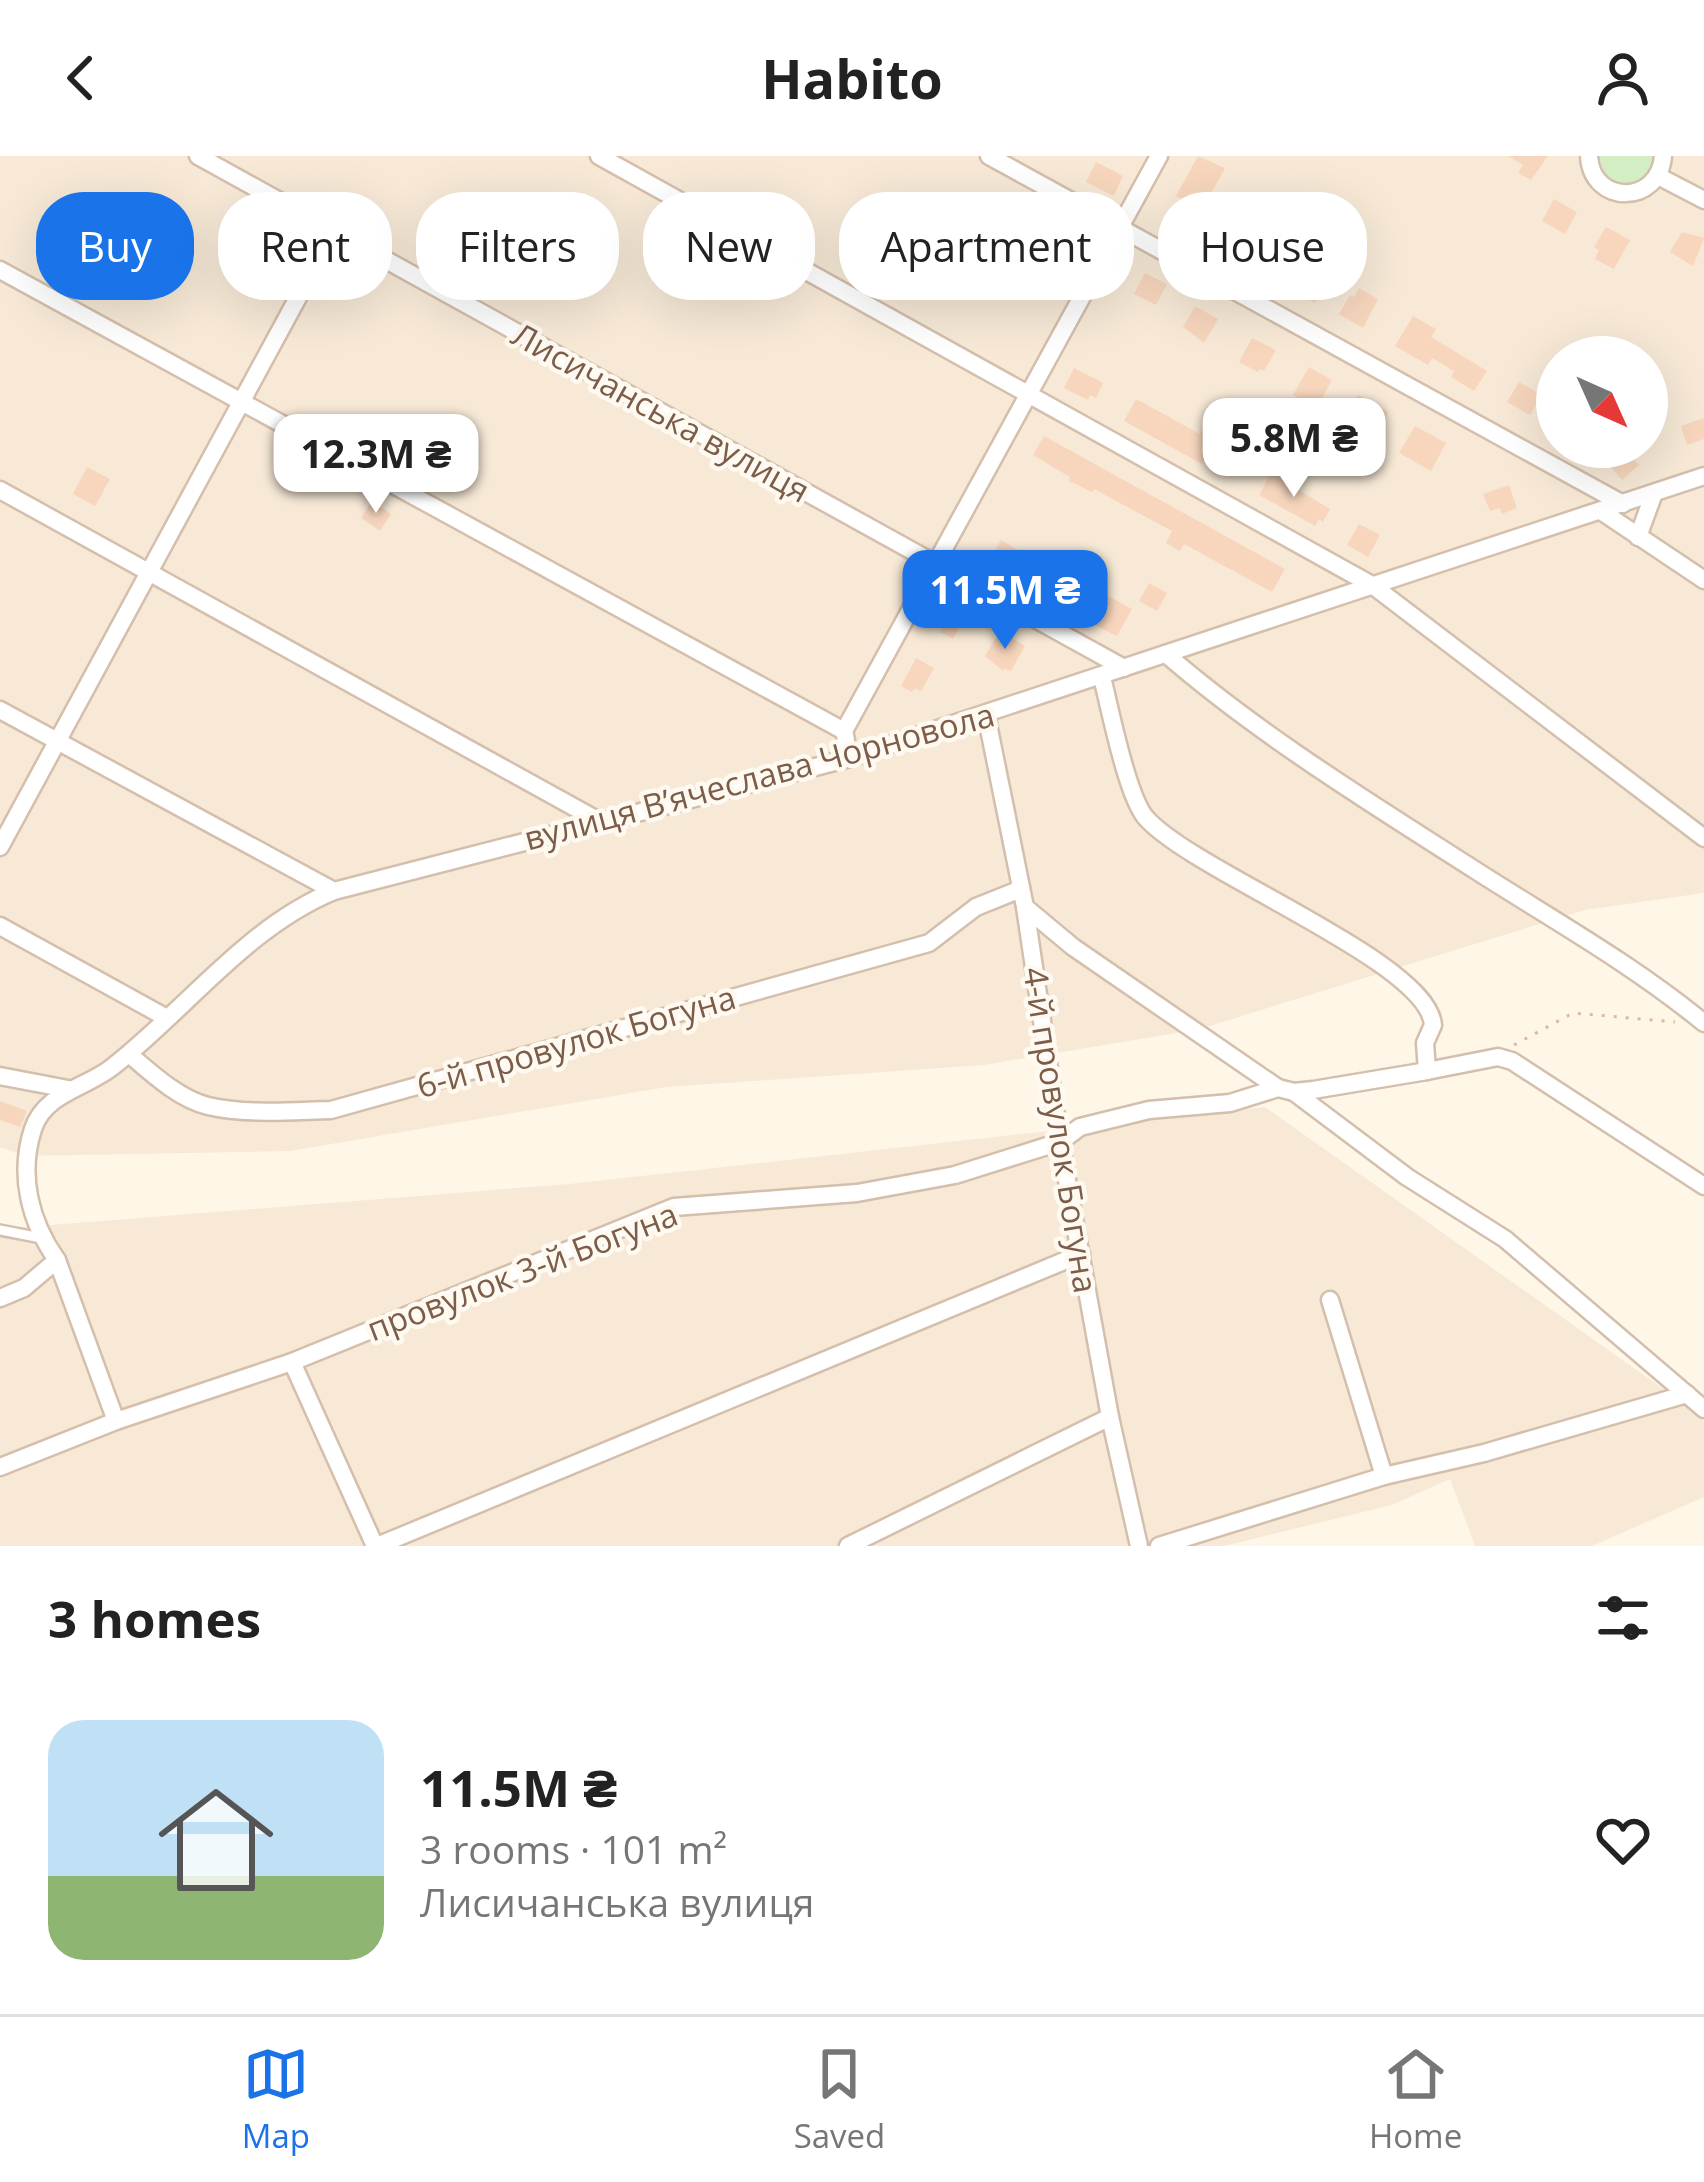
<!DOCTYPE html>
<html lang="en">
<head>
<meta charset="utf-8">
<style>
  :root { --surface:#fff; --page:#f6f6f6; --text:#222; --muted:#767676; --line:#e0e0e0; --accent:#1a73e8 }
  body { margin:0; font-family:"Open Sans",sans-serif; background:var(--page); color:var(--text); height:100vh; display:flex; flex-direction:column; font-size:45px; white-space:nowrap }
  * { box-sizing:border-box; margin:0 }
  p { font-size:39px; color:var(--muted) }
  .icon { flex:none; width:66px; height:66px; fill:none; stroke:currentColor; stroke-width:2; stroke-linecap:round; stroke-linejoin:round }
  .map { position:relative; height:1390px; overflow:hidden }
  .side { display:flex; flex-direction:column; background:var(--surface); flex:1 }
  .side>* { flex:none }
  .top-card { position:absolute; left:36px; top:36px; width:1632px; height:108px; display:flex; gap:24px }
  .needle { width:78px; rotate:135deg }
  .tools { position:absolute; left:1536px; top:180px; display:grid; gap:24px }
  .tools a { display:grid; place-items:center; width:132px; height:132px; border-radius:50%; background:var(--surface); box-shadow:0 12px 48px #0002; font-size:60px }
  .price { position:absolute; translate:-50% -102px; padding:0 27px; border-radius:24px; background:#fff; color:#222; font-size:39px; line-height:78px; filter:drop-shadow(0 3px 6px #0008) }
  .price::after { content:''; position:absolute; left:50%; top:72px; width:36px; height:27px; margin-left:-18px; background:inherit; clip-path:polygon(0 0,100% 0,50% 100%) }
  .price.current { background:var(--accent); color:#fff }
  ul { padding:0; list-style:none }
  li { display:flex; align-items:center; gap:36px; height:300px; padding:0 48px }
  li span { display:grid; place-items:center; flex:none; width:336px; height:240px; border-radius:36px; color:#555 }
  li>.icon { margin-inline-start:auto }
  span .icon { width:144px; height:144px; fill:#fffc; stroke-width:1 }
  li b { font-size:51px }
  h2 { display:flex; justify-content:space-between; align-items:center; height:144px; padding:0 48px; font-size:51px }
  .tag { padding:0 42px; border-radius:48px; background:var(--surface); box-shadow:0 12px 48px #0002; font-size:42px; line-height:108px }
  .tag.current { background:var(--accent); color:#fff }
  header { display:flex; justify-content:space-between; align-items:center; height:156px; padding:0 48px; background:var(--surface); font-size:54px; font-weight:700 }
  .tab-bar { display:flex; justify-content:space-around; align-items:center; height:168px; border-top:3px solid var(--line); background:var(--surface); font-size:33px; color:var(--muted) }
  .tab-bar a { display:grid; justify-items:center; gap:6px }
  .tab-bar .current { color:var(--accent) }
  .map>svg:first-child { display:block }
</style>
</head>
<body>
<header><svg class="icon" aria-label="back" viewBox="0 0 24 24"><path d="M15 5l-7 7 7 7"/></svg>Habito<svg class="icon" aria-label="person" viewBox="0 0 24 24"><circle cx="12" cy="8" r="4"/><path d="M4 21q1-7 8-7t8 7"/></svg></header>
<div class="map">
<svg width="1704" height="1390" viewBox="0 0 1704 1390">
  <rect width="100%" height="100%" fill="#fef7e8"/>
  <g fill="#f7e9d6" fill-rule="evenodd">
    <path d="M0,0H1704V737L1585,754L1200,873L984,909L667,931L290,995L24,1000L0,991ZM1557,201H1647V291H1557Z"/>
    <path d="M1265,951L1689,1251L1704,1266V1341L1592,1390H1475L1450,1323L1392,1349L1224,1390H0V1073L569,1028Z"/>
  </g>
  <path fill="#d4eec4" d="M1599,0H1654L1650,16L1638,27L1621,29L1606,20Z"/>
  <g fill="#f7d6bd">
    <path d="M1198,0L1225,12L1202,54L1176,40Z"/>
    <path d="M1508,0H1548L1531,24L1518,17L1523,9Z"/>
    <path d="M1096,6L1123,20L1114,40L1086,26Z"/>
    <path d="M1554,43L1577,56L1565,78L1542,65Z"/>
    <path d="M1242,68L1265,82L1249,110L1226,97Z"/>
    <path d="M1606,71L1630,84L1614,113L1595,103L1599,94L1594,91Z"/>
    <path d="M1682,76L1704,82L1693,110L1670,96Z"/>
    <path d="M1297,100L1331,118L1315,147L1282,129Z"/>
    <path d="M1145,117L1167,128L1156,149L1134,138Z"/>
    <path d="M1359,132L1378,143L1363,172L1339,158L1350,139L1354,141Z"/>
    <path d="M1195,150L1218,163L1204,187L1183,171Z"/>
    <path d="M1413,160L1436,173L1431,181L1487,215L1474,235L1451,221L1454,215L1432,202L1428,209L1395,190Z"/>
    <path d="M1252,182L1276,194L1264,215L1260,213L1258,216L1239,206Z"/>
    <path d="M1309,211L1332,224L1317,252L1293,239Z"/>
    <path d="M1074,212L1103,227L1096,242L1090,239L1088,244L1064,232Z"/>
    <path d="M1519,226L1542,239L1530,259L1507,246Z"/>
    <path d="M1358,239L1388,256L1374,283L1351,271L1354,265L1346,261Z"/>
    <path d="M1136,243L1200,278L1204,270L1217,277L1202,308L1124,265Z"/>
    <path d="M1704,262V283L1687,289L1681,270Z"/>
    <path d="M1415,270L1446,287L1431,315L1399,297Z"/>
    <path d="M1044,280L1285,413L1272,436L1184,388L1180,395L1166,387L1172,375L1094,333L1092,336L1069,325L1070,321L1033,299Z"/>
    <path d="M1618,291H1623L1639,309L1622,324L1604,303Z"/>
    <path d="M87,311L110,323L95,350L73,338Z"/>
    <path d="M1271,317L1330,353L1323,366L1319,363L1315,370L1259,339Z"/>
    <path d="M1509,329L1517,352L1502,358L1500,352L1490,355L1483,338Z"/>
    <path d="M372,345L391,358L380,375L361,362Z"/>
    <path d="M1359,368L1380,379L1368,401L1347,389Z"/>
    <path d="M1001,384L1035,404L1022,427L987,408Z"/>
    <path d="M1149,427L1167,437L1157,455L1139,445Z"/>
    <path d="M1059,428L1094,448L1101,436L1132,453L1117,480L1049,447Z"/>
    <path d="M946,447L967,458L953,483L940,476L943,471L935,467Z"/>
    <path d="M1000,475L1025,490L1011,515L1004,512L1003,515L985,500Z"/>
    <path d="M916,502L934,512L921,535L915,532L912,536L901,530Z"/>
    <path d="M0,945L27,955L20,971L0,964Z"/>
  </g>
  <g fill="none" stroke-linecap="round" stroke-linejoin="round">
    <g stroke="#d3bfac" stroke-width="14">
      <path id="service" d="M0,1074L41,1082"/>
    </g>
    <g stroke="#d3bfac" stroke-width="21">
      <g id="minor">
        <path d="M198,0L1124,512"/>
        <path d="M599,0L1372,429L1704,682"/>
        <path d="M989,0L1623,348"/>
        <path d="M1589,0C1592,50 1659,49 1663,0"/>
        <path d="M1658,20L1704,44"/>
        <path d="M0,114L844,575"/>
        <path d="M0,334L599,665"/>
        <path d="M1601,355L1704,424"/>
        <path d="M1638,381L1654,337"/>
        <path d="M1166,498C1258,578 1372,648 1475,714C1553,764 1632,808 1704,867"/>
        <path d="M1102,521C1110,553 1127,640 1146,662C1195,717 1428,805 1433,869L1425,887L1427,915L1498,901L1512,905L1704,1030"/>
        <path d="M0,554L334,735"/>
        <path d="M986,558L1025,751L1060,986L1110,1261L1139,1390"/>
        <path d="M846,584L844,575L1159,0"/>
        <path d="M0,691L334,75"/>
        <path d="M1025,751L1073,791L1278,932"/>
        <path d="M0,770L165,861"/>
        <path d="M129,898C151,917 179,943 208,950C247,959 291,955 331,954L929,787L976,751L1021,733"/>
        <path d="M0,920L68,933"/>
        <path d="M1294,936L1407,1021L1505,1083L1704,1253"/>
        <path d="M0,1142L24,1132L57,1104"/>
        <path d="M292,1206L375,1390"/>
        <path d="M116,1265L57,1104C30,1066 18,1019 33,973C45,937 85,932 111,912C185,855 246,771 334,735L850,602L1704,320"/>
        <path d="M0,1311L116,1265L292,1206L674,1051L857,1037L955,1019L1060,986L1080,971L1149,954L1230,947L1278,932L1294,936L1313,934L1427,915"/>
        <path d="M1384,1320L1484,1297L1687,1238"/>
        <path d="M377,1390L1081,1098"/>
        <path d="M848,1390L1110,1261"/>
        <path d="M1159,1390L1384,1320L1330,1144"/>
      </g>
    </g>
    <path stroke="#ddb99f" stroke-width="3" stroke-dasharray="3 9" stroke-linecap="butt" d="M1514,889L1573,857L1675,866"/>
    <use href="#service" stroke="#fff" stroke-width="9"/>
    <use href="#minor" stroke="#fff" stroke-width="16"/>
  </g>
  <g text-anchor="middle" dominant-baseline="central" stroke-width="9" stroke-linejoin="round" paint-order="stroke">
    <g font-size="33" fill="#7c5d49" stroke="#fffaf1">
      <text transform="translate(661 256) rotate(29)">Лисичанська вулиця</text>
      <text transform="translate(759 620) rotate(-15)">вулиця Вʼячеслава Чорновола</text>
      <text transform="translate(576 885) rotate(-16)">6-й провулок Богуна</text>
      <text transform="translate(1061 974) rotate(81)">4-й провулок Богуна</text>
      <text transform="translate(522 1115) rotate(-21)">провулок 3-й Богуна</text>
    </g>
  </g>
</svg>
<div class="tools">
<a><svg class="needle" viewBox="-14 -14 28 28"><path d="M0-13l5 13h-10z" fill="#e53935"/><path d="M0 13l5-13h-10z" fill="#767676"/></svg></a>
</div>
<b class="price" style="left:1294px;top:344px">5.8M ₴</b>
<b class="price" style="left:376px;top:360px">12.3M ₴</b>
<b class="price current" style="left:1005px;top:496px">11.5M ₴</b>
<div class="top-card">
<a class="tag current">Buy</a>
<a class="tag">Rent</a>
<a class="tag">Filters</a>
<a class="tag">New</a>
<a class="tag">Apartment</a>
<a class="tag">House</a>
</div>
</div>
<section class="side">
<h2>3 homes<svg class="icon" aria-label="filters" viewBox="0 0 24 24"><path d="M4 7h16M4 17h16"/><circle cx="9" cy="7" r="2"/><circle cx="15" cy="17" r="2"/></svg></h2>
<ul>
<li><span style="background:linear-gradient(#bfe0f5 65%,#8fb573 0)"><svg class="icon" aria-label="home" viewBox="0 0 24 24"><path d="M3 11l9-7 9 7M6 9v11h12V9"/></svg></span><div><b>11.5M ₴</b><p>3 rooms · 101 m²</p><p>Лисичанська вулиця</p></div><svg class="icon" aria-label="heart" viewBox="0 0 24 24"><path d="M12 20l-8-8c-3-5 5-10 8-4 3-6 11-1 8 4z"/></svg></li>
</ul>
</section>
<nav class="tab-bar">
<a class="current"><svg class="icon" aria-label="map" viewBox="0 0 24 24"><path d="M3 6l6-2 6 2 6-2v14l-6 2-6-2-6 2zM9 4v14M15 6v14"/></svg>Map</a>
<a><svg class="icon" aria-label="saved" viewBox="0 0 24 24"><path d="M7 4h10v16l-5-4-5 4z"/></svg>Saved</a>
<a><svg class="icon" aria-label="home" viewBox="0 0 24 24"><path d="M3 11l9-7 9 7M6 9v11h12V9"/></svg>Home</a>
</nav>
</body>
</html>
